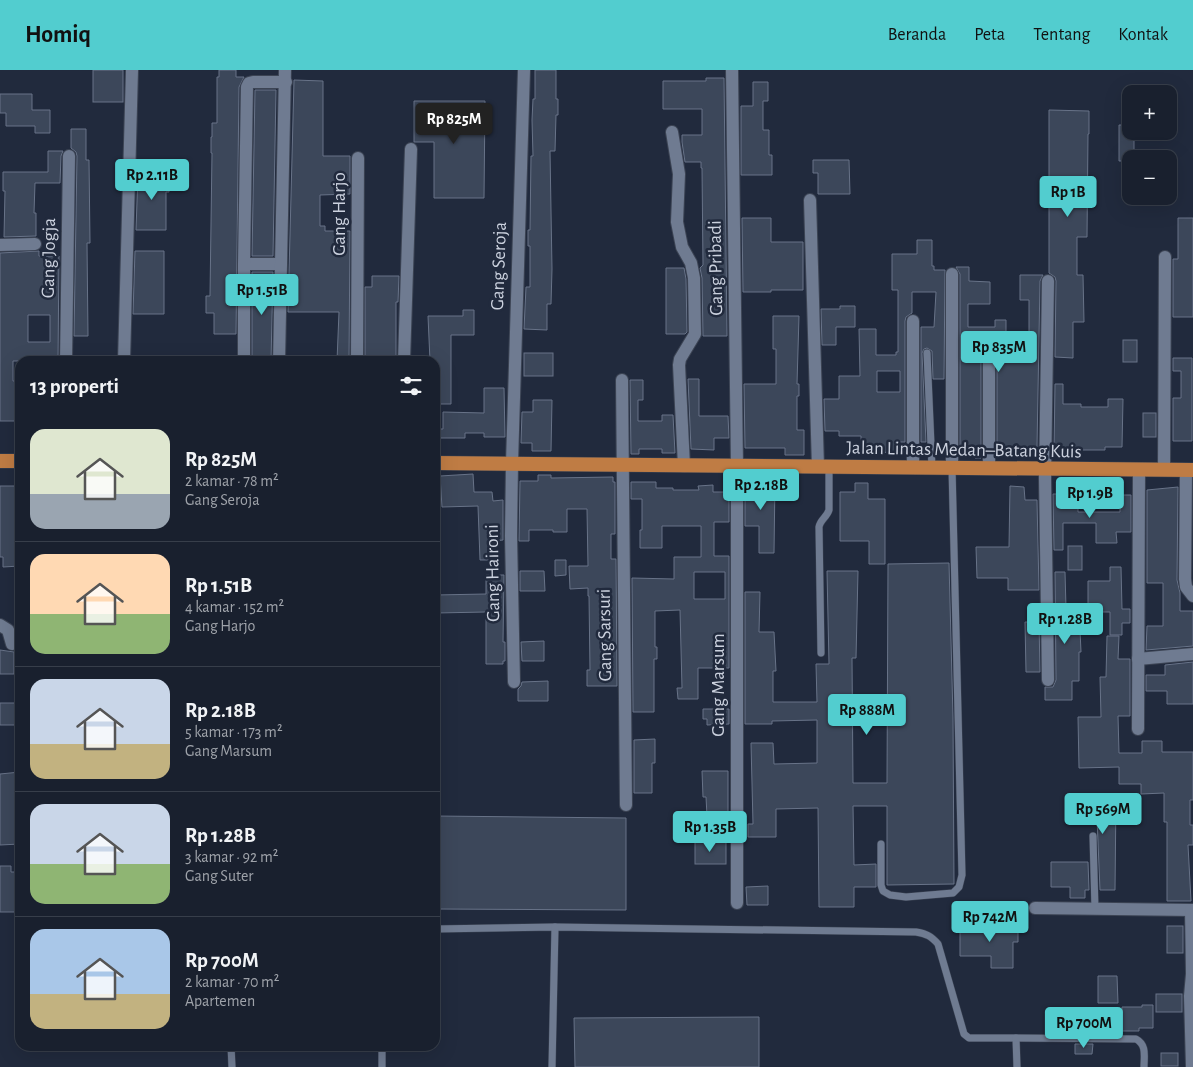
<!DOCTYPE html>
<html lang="id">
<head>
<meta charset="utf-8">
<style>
  :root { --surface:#19202e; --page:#262d3a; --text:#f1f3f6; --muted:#9fa3aa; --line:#373e4a; --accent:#52cdcf }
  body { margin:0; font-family:"Alegreya Sans",sans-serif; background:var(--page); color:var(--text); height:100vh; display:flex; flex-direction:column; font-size:19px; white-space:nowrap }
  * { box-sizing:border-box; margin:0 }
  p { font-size:16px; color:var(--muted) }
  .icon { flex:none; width:28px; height:28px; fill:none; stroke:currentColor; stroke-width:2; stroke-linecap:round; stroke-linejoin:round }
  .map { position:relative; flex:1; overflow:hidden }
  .panel { position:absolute; left:15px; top:286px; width:425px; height:695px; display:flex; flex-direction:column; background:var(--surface); border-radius:15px; box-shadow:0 5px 20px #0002,0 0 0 1px var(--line) }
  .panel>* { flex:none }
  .tools { position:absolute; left:1122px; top:15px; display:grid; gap:10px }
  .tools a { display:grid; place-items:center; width:55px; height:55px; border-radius:10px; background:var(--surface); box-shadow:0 5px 20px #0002,0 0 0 1px var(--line); font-size:25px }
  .price { position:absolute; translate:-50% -42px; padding:0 11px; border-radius:5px; background:var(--accent); color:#111; font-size:16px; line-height:32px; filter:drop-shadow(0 1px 2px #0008) }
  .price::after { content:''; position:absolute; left:50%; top:30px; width:15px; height:11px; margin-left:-8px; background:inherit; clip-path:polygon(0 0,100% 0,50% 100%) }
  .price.on { background:#222; color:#fff }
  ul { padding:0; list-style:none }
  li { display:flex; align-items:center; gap:15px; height:125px; padding:0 15px }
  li+li { border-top:1px solid var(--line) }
  li span { display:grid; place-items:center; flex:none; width:140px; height:100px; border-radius:15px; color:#555 }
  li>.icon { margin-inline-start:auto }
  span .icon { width:60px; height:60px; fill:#fffc; stroke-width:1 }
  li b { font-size:21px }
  h2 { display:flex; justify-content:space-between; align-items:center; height:60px; padding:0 15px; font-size:21px }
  header { display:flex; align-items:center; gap:30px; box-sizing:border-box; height:70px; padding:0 25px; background:var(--accent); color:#111 }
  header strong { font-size:24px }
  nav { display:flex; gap:28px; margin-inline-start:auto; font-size:18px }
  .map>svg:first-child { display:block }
</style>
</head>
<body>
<header>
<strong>Homiq</strong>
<nav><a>Beranda</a><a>Peta</a><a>Tentang</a><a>Kontak</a></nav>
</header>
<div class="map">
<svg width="1193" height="997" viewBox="0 0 1193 997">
  <rect width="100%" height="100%" fill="#212a3d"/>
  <g fill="#3c475a" stroke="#687388" fill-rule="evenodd">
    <rect x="93" y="0" width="30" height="32"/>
    <path d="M219,0H236V7H244L239,17L236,264H214V243H206V226H210L212,83H211V67H212V53H217V7H219Z"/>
    <path d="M535,0H556V29H558V45H556L555,81H550L552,199L551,234H547V260L524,259L526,217H530V176H528V160H530L531,86H533L532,50L533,29H535Z"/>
    <path d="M706,8H724L727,266H703L702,208L700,198L703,195L702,98H701V92H685L682,72V65H702V39H663V11H706Z"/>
    <path d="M294,10L323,11V86H350V124L320,125V156H325V161H350L349,291H337L339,242H288Z"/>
    <path d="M753,12H768V31H763V60H769V85H772V105H741V36H753Z"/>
    <path d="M255,20H276L273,186H252Z"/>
    <path d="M0,24H32V40H50V63H35V56H6V43H0Z"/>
    <path d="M414,31H485L484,128H434V72H414Z"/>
    <path d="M1049,40L1089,41V64H1088L1087,167H1077V205H1083L1084,252H1073V288L1055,287L1056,211L1055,207L1049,203Z"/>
    <path d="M1119,55H1131V61H1134V89H1131V91H1119Z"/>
    <path d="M71,59H86V90H89L90,173H87L88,266H74L77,86L76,82L71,78Z"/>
    <path d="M48,81H63L61,86L60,113H35L34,143H36V166L4,167L5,121H3V102H48Z"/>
    <path d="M813,90H849L850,124H818V103H813Z"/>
    <path d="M138,103H169V122H166V160H136Z"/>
    <path d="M742,148H771V172H803V220H771V222H743Z"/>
    <path d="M1178,148H1193V247H1173V189H1178Z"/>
    <path d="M917,170H932V196H934V200H945L944,309H933L932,281L927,278L924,279L922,283L926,372H921V257H934L936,222H912V243L906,247L905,251V372H896V382L861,383V366H839V361H825L824,329H839V306H860L859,259H876V285H896V282H898V220H892V184H917ZM877,301H900V322H877Z"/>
    <path d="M39,181V186H59L58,291H13V311H19V351H0V183ZM28,245H50V272H28Z"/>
    <path d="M135,181H164V244H133Z"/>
    <path d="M956,197H969V211L990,212V234H968V257H995V250H1006V283H1029V230H1020V205H1043L1040,211L1037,377H1025V387L997,386V279L996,275L989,271L985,272L981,279V388H975V381H960V204Z"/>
    <path d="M666,198H684L686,209L687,262L685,264H666Z"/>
    <path d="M252,202H273L271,291H252Z"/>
    <path d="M372,206H399L398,232H396V291H365V217H372Z"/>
    <path d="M840,236H855V257H836V275H822L821,239H840Z"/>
    <path d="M463,240H474V265H451V334H435V291H430L428,246H463Z"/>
    <path d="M773,246H799L797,314H799V326H797V360H804V385H785V378H745L744,314H776V279H773Z"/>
    <rect x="1123" y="270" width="14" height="22"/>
    <rect x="524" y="283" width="29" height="23"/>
    <path d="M1173,288H1192V371H1173V328H1181V301H1173Z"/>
    <path d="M688,309H699V346H728L729,368H714V380L691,379Z"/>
    <path d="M630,310H643V330H638V351H662V345H673L675,383H662V379H639V384H631Z"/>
    <path d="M1055,314H1063V334H1081V337H1108V329H1123L1122,377H1105V380H1080V384L1054,382Z"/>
    <path d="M484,318H504L505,367H484V363H465V368H435V359H443V342L484,343Z"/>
    <path d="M533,330H552L551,381H532V373H521L522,342H533Z"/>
    <rect x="1143" y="343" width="13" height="24"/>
    <path d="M473,404L474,422H492L493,431L503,430V470L494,471V490H480L478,436L442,437L440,406Z"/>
    <path d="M538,405H551V408L613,407V412H615V464H611V489H616L617,616H587V600H590L589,526H588V518L570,519L569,496H588L587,439H567V462H553V460H529V471H519L520,411H538Z"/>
    <path d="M745,410H775L774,483H759V456H745Z"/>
    <path d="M631,412H656V418H673V420H699L698,416L713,415V422H729V452H714V486H729V598H698V629H678L677,618H682L680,540L655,541V577H657V589H654V642H633L632,508L674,509V487H701V456H662V478H640V460H642V429H631ZM694,502H725V529H694Z"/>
    <path d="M855,413H868V429H885V494H869V471H840V422H855Z"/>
    <path d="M0,416H20V496L3,497V487H0Z"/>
    <path d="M1010,416L1024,417L1025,430H1037L1039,520H1008V508H977L976,477H1009Z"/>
    <path d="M1178,417L1177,510L1180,523V541H1193V576L1146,580L1147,556H1163V513H1147V420Z"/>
    <path d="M1053,424H1078V442H1120V425H1131V462H1116L1117,473H1096V453H1063V480H1054Z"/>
    <rect x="1068" y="476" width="14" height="24"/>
    <path d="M555,490H566V505L555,506Z"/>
    <path d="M949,493L953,648L954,814L887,815V736H853L854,795L876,794V817H854V837H819L818,738L776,739V767H748V754H753L751,673H773L774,694L817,693V650L772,651V654H745V522H760L759,562H774L776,601H773V632H817L816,594H829L827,501H858L856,588H852L853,713H887L888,494Z"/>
    <path d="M1110,497H1121L1122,539H1130V553H1122V565H1110V542H1088V511H1110Z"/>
    <path d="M520,501H544L545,521H520Z"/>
    <path d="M1055,502H1065L1066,538H1079L1081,582H1079V611H1072V630H1045V617H1053L1056,610Z"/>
    <path d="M486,505H504L503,572H505V591H503V594H486V542L436,543L435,525L486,524Z"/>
    <path d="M1025,552H1039L1040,602H1026Z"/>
    <path d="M1107,566H1119L1118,589H1130V646H1118L1119,683H1142V671H1162V682H1193V730H1190V755H1193V775H1188L1191,831H1167V752H1164V723L1141,724V714H1119V697L1079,698L1078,647H1101L1100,607H1106Z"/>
    <path d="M544,571V591H522L521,572Z"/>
    <path d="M0,580L14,582V604H0Z"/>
    <path d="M1193,592V634H1167V621H1146V605H1165V595Z"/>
    <path d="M548,611V631H518V619L521,616L522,612Z"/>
    <rect x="0" y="633" width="20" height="22"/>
    <path d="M703,639H729V654L707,655V649H703Z"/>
    <path d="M655,669V693H652V723H634V670Z"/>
    <path d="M702,701H728V746H707L706,727H703Z"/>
    <path d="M20,702V774L0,775V704Z"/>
    <path d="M1116,726L1115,820H1100L1097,748L1080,749V727Z"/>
    <path d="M435,746L626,748V840L435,839Z"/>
    <rect x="695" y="772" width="31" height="22"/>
    <path d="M1051,792H1088L1089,820H1085V828H1070V817H1051Z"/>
    <path d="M0,796H11V802H20V842H0Z"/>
    <path d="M768,816V835H747L746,817Z"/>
    <path d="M1018,853V872H1013V898H991V886H960V855Z"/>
    <rect x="1167" y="856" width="16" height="27"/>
    <path d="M1098,906H1117L1118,933H1098Z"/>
    <rect x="1156" y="924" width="26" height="18"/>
    <path d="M1142,935H1153V958H1139V961H1122V937H1142Z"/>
    <path d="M759,947V997H575L574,948Z"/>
    <path d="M1075,974H1093L1092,984H1075Z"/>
    <rect x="1161" y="983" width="17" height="13"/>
  </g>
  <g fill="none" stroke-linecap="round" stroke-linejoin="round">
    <g stroke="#3c4454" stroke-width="8">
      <g id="service">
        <path d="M927,283L932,398"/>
        <path d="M821,583L819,457C820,450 827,447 829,440V397"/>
        <path d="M435,591L437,632L435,649"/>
        <path d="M1093,766L1095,839"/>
        <path d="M881,774V815L883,821L890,825L906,827L953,823L959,817L962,805L952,398"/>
        <path d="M435,859L555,857L916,862C927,864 931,866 938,874L964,964L969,968H1016L1017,997"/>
        <path d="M1016,968L1136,969C1147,975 1144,986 1144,997"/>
        <path d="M231,976L232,997"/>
        <path d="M382,976V997"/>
        <path d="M552,997L555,857"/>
      </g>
    </g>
    <g stroke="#3c4454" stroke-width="14">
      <g id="minor">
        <path d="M732,0L737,396V833"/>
        <path d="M672,62L679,104L677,152L682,177L691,193L694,208L695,264L680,289L679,295L684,396"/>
        <path d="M810,130L818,397"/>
        <path d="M0,175L35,174"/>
        <path d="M244,194H281"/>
        <path d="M952,204V398"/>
        <path d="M913,251V397"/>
        <path d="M66,291L69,86"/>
        <path d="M124,291L132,0"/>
        <path d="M244,291V194L247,17L249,13L253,12H286"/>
        <path d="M279,291L285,0"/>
        <path d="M357,291L358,88"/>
        <path d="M404,291L411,79"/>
        <path d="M622,310L626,735"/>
        <path d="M989,398V279"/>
        <path d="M1164,400L1165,187"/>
        <path d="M1186,400L1185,509L1186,517L1193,526"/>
        <path d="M0,555L8,560L12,574"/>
        <path d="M1138,589L1193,584"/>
        <path d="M1048,610L1045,408L1048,211"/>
        <path d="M514,612L511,466L512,393L524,0"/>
        <path d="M1138,659L1139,400"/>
        <path d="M1035,838L1193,840"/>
        <path d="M1191,840L1192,904L1190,926L1192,997"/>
      </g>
    </g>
    <g stroke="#3c4454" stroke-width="15">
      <g id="trunk">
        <path d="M0,391H20"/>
        <path d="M435,393L1193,400"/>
      </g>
    </g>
    <use href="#service" stroke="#6f7b91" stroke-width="7"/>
    <use href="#minor" stroke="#6f7b91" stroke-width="12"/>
    <use href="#trunk" stroke="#bf7c44" stroke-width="14"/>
  </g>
  <g text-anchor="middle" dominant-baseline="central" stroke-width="5" stroke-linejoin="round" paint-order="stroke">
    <g font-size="19" fill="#cbd1de" stroke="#212a3d">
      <text transform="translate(339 144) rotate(-90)">Gang Harjo</text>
      <text transform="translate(49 188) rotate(-89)">Gang Jogja</text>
      <text transform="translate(499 196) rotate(-88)">Gang Seroja</text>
      <text transform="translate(716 198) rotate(-91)">Gang Pribadi</text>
      <text transform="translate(964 380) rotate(1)">Jalan Lintas Medan–Batang Kuis</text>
      <text transform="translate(493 503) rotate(-91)">Gang Haironi</text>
      <text transform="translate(605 565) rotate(-91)">Gang Sarsuri</text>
      <text transform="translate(718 615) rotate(-90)">Gang Marsum</text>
    </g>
  </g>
</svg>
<div class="tools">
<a>+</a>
<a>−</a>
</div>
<b class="price on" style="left:454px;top:75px">Rp 825M</b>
<b class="price" style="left:152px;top:131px">Rp 2.11B</b>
<b class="price" style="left:1068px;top:148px">Rp 1B</b>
<b class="price" style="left:262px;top:246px">Rp 1.51B</b>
<b class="price" style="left:999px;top:303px">Rp 835M</b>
<b class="price" style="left:761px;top:441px">Rp 2.18B</b>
<b class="price" style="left:1090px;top:449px">Rp 1.9B</b>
<b class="price" style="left:1065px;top:575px">Rp 1.28B</b>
<b class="price" style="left:867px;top:666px">Rp 888M</b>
<b class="price" style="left:1103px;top:765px">Rp 569M</b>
<b class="price" style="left:710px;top:783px">Rp 1.35B</b>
<b class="price" style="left:990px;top:873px">Rp 742M</b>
<b class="price" style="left:1084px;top:979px">Rp 700M</b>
<section class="panel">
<h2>13 properti<svg class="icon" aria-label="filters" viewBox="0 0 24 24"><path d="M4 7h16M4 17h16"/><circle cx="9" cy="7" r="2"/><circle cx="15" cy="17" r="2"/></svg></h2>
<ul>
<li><span style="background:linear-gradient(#dfe7d0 65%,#9aa5b1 0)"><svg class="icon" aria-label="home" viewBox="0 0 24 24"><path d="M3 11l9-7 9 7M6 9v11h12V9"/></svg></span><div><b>Rp 825M</b><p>2 kamar · 78 m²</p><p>Gang Seroja</p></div></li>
<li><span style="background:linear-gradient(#ffd9b3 60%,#8fb573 0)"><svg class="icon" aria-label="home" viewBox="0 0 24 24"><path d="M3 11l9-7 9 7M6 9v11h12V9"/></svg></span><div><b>Rp 1.51B</b><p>4 kamar · 152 m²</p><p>Gang Harjo</p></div></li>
<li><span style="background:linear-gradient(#c9d6e8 65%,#c2b280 0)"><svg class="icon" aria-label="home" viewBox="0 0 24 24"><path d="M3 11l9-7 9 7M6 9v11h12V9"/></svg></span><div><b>Rp 2.18B</b><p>5 kamar · 173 m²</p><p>Gang Marsum</p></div></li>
<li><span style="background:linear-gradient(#c9d6e8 60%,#8fb573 0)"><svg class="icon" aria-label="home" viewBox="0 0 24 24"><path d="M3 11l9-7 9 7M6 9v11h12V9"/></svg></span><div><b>Rp 1.28B</b><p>3 kamar · 92 m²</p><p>Gang Suter</p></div></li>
<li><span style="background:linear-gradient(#a9c7e8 65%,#c2b280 0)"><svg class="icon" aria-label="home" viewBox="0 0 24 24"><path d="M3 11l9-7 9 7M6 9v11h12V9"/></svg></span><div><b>Rp 700M</b><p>2 kamar · 70 m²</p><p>Apartemen</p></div></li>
</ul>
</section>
</div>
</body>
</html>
